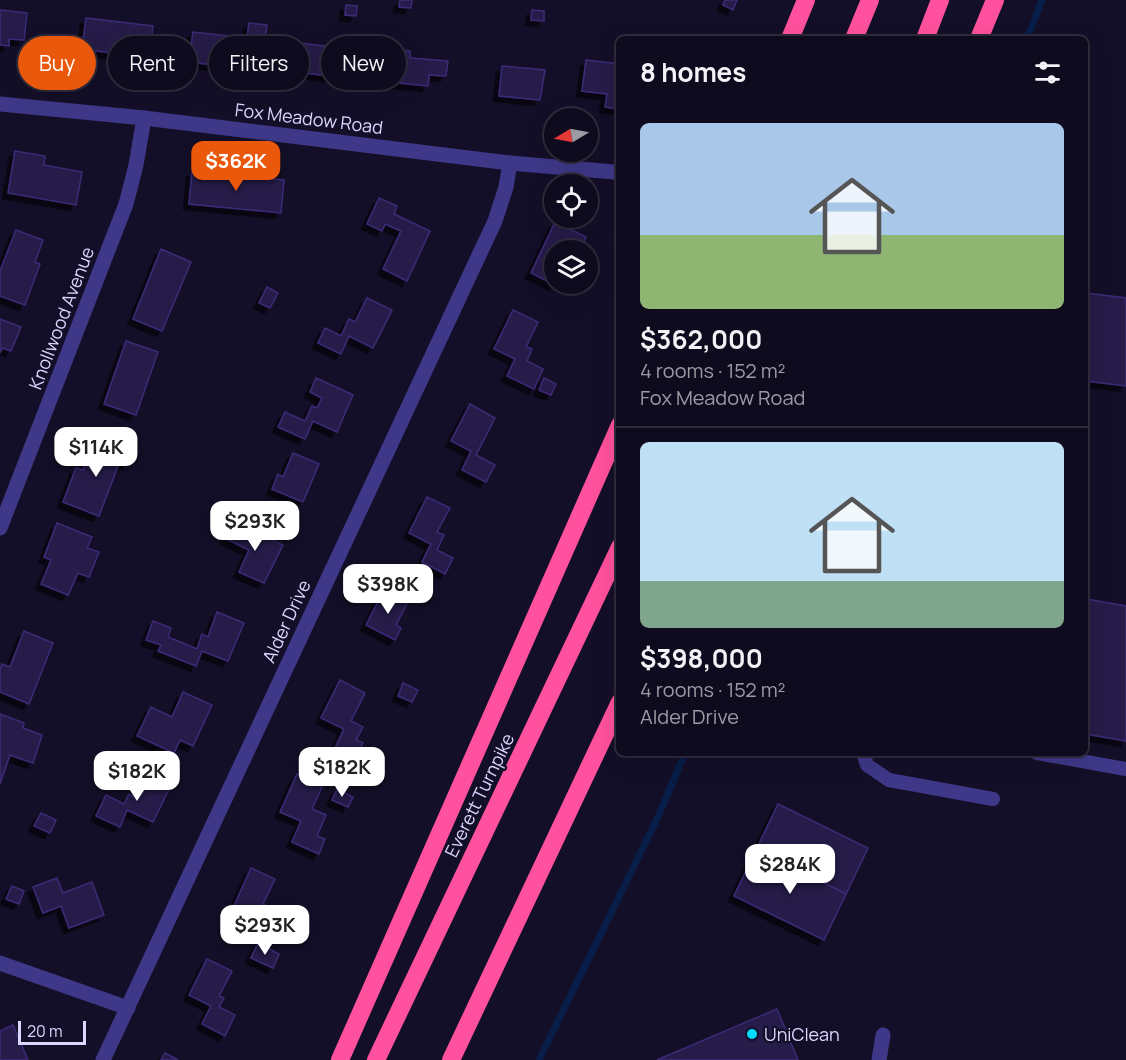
<!DOCTYPE html>
<html lang="en">
<head>
<meta charset="utf-8">
<style>
  :root { --surface:#0f0b1e; --page:#181427; --text:#f1f3f6; --muted:#9b9ba4; --line:#2f2b3c; --accent:#ea580c }
  body { margin:0; font-family:Manrope,sans-serif; background:var(--page); color:var(--text); height:100vh; display:flex; flex-direction:column; font-size:22px; white-space:nowrap }
  * { box-sizing:border-box; margin:0 }
  p { font-size:20px; color:var(--muted) }
  .icon { flex:none; width:33px; height:33px; fill:none; stroke:currentColor; stroke-width:2; stroke-linecap:round; stroke-linejoin:round }
  .map { position:relative; flex:1; overflow:hidden }
  .panel { position:absolute; left:616px; top:36px; width:472px; height:720px; display:flex; flex-direction:column; background:var(--surface); border-radius:9px; box-shadow:0 6px 24px #0002,0 0 0 2px var(--line) }
  .panel>* { flex:none }
  .hud { position:absolute; left:18px; top:36px; width:508px; height:54px; display:flex; gap:12px }
  .needle { width:39px; rotate:260deg }
  .fabs { position:absolute; left:544px; top:108px; display:grid; gap:12px }
  .fabs a { display:grid; place-items:center; width:54px; height:54px; border-radius:50%; background:var(--surface); box-shadow:0 6px 24px #0002,0 0 0 2px var(--line); font-size:30px }
  .scale { position:absolute; left:18px; bottom:15px; width:68px; box-sizing:border-box; padding-left:6px; border:3px solid #ddd6ff; border-top:0; font-size:16px; line-height:21px; white-space:nowrap; color:#ddd6ff; -webkit-text-stroke:4px #140f28; paint-order:stroke }
  .price { position:absolute; translate:-50% -51px; padding:0 14px; border-radius:12px; background:#fff; color:#222; font-size:20px; line-height:39px; filter:drop-shadow(0 2px 3px #0008) }
  .price::after { content:''; position:absolute; left:50%; top:36px; width:18px; height:14px; margin-left:-9px; background:inherit; clip-path:polygon(0 0,100% 0,50% 100%) }
  .price.active { background:var(--accent); color:#fff }
  ul { padding:0; list-style:none }
  li { display:grid; align-content:center; gap:12px; height:318px; padding:0 24px }
  li+li { border-top:2px solid var(--line) }
  li span { display:grid; place-items:center; height:186px; border-radius:9px; color:#555 }
  li>.icon { margin-inline-start:auto }
  span .icon { width:108px; height:108px; fill:#fffc; stroke-width:1 }
  li b { font-size:26px }
  h2 { display:flex; justify-content:space-between; align-items:center; height:72px; padding:0 24px; font-size:26px }
  .tag { padding:0 21px; border-radius:27px; background:var(--surface); box-shadow:0 6px 24px #0002,0 0 0 2px var(--line); font-size:21px; line-height:54px }
  .tag.active { background:var(--accent); color:#fff }
  .map>svg:first-child { display:block }
</style>
</head>
<body>
<div class="map">
<svg width="1126" height="1060" viewBox="0 0 1126 1060">
  <defs>
    <filter id="shadow"><feDropShadow dx="-5.5" dy="5.5" stdDeviation="0" flood-color="#0009"/></filter>
  </defs>
  <rect width="100%" height="100%" fill="#140f28"/>
  <g fill="none" stroke-linecap="round" stroke-linejoin="round">
    <g stroke="#081d48" stroke-width="7">
      <path d="M1027,39L1042,0"/>
      <path d="M539,1060L657,819L685,753"/>
    </g>
  </g>
  <g fill="#261a4a" stroke="#3e2b77" stroke-width="1.5" filter="url(#shadow)">
    <path d="M400,0H412L411,8L399,7Z"/>
    <path d="M725,0H737L733,10L723,5Z"/>
    <path d="M346,5L357,6L356,16L345,15Z"/>
    <path d="M0,10L27,13L24,40L9,39V46L0,45Z"/>
    <path d="M532,10L544,11V21L531,20Z"/>
    <path d="M86,18L153,26L149,58L82,49Z"/>
    <path d="M249,23L267,25L261,70L189,62L193,32L247,38Z"/>
    <path d="M290,42L360,50L357,79L287,71Z"/>
    <path d="M399,50L410,51V58L448,61L446,76L429,75L428,86L389,82L391,56L398,57Z"/>
    <path d="M586,60L620,64V109L605,107L607,94L582,91Z"/>
    <path d="M502,66L545,70L540,100L499,96Z"/>
    <path d="M15,151L45,156L44,165L82,172L76,205L8,193Z"/>
    <path d="M192,171L284,180L281,213L189,204Z"/>
    <path d="M379,198L397,206L394,214L430,231L407,281L383,269L401,231L385,224L382,231L367,224Z"/>
    <path d="M555,222L586,237L579,250L572,248L571,250H555V285L531,273Z"/>
    <path d="M16,230L43,240L35,262L40,264L25,305L0,296V271Z"/>
    <path d="M161,249L191,262L162,331L133,319Z"/>
    <path d="M267,287L278,293L270,308L259,303Z"/>
    <path d="M1086,293L1126,298V386L1086,381Z"/>
    <path d="M367,298L392,310L373,348L349,336L341,354L318,343L325,328L341,336L349,319L355,322Z"/>
    <path d="M513,310L538,322L526,347L532,349L527,361L543,369L534,389L507,376L515,359L494,349Z"/>
    <path d="M0,319L21,327L11,351L2,348L0,353Z"/>
    <path d="M126,341L158,352L136,415L104,404Z"/>
    <path d="M316,378L353,395L337,432L313,421L305,439L278,427L285,412L305,421L312,406L317,408L322,398L310,392Z"/>
    <path d="M544,378L556,384L551,395L539,390Z"/>
    <path d="M470,404L495,418L476,455L495,465L486,482L462,470L471,451L451,441Z"/>
    <path d="M113,440L134,448L128,464L120,461L99,516L63,502L76,468L83,470L91,449L108,455Z"/>
    <path d="M293,453L319,464L303,502L272,489L278,474L283,477Z"/>
    <path d="M427,497L450,508L437,532L444,535L437,550L453,558L445,574L422,562L431,544L409,533Z"/>
    <path d="M234,522L283,545L264,583L239,572L249,550L226,539Z"/>
    <path d="M57,523L92,537L87,548L99,552L89,577L78,573L68,595L41,584L51,560L44,557Z"/>
    <path d="M384,590L408,602L396,625L401,628L395,640L366,625Z"/>
    <path d="M1086,599L1126,606V741L1086,734Z"/>
    <path d="M217,612L244,623L228,661L202,651L196,666L158,651L161,645L146,640L153,621L171,628L168,637L197,649L202,634L208,637Z"/>
    <path d="M24,631L53,643L29,704L0,692V669L2,664L10,667Z"/>
    <path d="M340,680L365,693L351,721L363,727L356,740L363,743L356,758L335,748L344,729L321,718Z"/>
    <path d="M403,683L418,690L412,702L398,696Z"/>
    <path d="M183,692L212,705L193,746L180,740L174,753L137,736L151,707L172,717Z"/>
    <path d="M0,714L24,723L23,728L42,735L33,763L10,755L0,784Z"/>
    <path d="M145,773L171,785L153,822L127,810L120,827L96,816L106,795L124,804L129,794L134,797Z"/>
    <path d="M297,774L323,785L312,809L326,815L317,836L325,839L319,854L292,842L301,821L280,812Z"/>
    <path d="M337,789L353,797L348,807L332,800Z"/>
    <path d="M778,804L868,848L846,894L756,850Z"/>
    <path d="M41,813L56,820L50,833L34,826Z"/>
    <path d="M756,850L846,894L824,940L734,896Z"/>
    <path d="M251,868L275,879L263,904L269,907L262,924L255,921L248,937L225,926Z"/>
    <path d="M57,878L63,893L92,882L104,915L69,928L61,906L43,913L33,887Z"/>
    <path d="M12,886L24,891L19,904L6,899Z"/>
    <path d="M258,943L279,954L273,968L251,958Z"/>
    <path d="M207,959L232,971L219,996L224,998L219,1007L235,1015L225,1036L202,1024L211,1006L189,995Z"/>
    <path d="M777,1009L798,1060H657Z"/>
    <path d="M13,1025L28,1060H0V1031Z"/>
    <path d="M165,1053L178,1060H161Z"/>
  </g>
  <g fill="none" stroke-linecap="round" stroke-linejoin="round">
    <g stroke="#3f3889" stroke-width="14">
      <path d="M863,753L867,765L889,780L993,799"/>
      <path d="M1037,753L1126,769"/>
    </g>
    <g stroke="#3f3889" stroke-width="15">
      <path d="M0,104L144,118L510,163L614,172"/>
      <path d="M0,528L126,204L136,165L144,118"/>
      <path d="M0,963L128,1008"/>
      <path d="M103,1060L495,221L506,187L510,163"/>
      <path d="M879,1060L883,1035"/>
    </g>
    <g stroke="#ff519d" stroke-width="18">
      <path d="M790,39L806,0"/>
      <path d="M854,39L870,0"/>
      <path d="M925,39L940,0"/>
      <path d="M979,39L995,0"/>
      <path d="M340,1060L620,425"/>
      <path d="M376,1060L620,547"/>
      <path d="M451,1060L620,702"/>
    </g>
  </g>
  <circle fill="#02daff" stroke="#140f28" stroke-width="2" cx="752" cy="1034" r="6"/>
  <g text-anchor="middle" dominant-baseline="central" stroke-width="4.5" stroke-linejoin="round" paint-order="stroke">
    <g font-size="18" fill="#ddd6ff" stroke="#140f28">
      <text transform="translate(309 118) rotate(7)">Fox Meadow Road</text>
      <text transform="translate(61 318) rotate(-69)">Knollwood Avenue</text>
      <text transform="translate(286 621) rotate(-65)">Alder Drive</text>
      <text transform="translate(479 795) rotate(-64)">Everett Turnpike</text>
    </g>
    <g font-size="18" fill="#ddd6ff" stroke="#140f28" text-anchor="start">
      <text x="764" y="1034">UniClean</text>
    </g>
  </g>
</svg>
<div class="fabs">
<a><svg class="needle" viewBox="-14 -14 28 28"><path d="M0-13l5 13h-10z" fill="#e53935"/><path d="M0 13l5-13h-10z" fill="#9b9ba4"/></svg></a>
<a><svg class="icon" aria-label="locate" viewBox="0 0 24 24"><circle cx="12" cy="12" r="6"/><path d="M12 2v4M12 18v4M2 12h4M18 12h4"/></svg></a>
<a><svg class="icon" aria-label="layers" viewBox="0 0 24 24"><path d="M12 4l9 5-9 5-9-5zM3 14l9 5 9-5"/></svg></a>
</div>
<div class="scale">20 m</div>
<b class="price active" style="left:236px;top:192px">$362K</b>
<b class="price" style="left:96px;top:478px">$114K</b>
<b class="price" style="left:255px;top:552px">$293K</b>
<b class="price" style="left:388px;top:615px">$398K</b>
<b class="price" style="left:342px;top:798px">$182K</b>
<b class="price" style="left:137px;top:802px">$182K</b>
<b class="price" style="left:790px;top:895px">$284K</b>
<b class="price" style="left:265px;top:956px">$293K</b>
<div class="hud">
<a class="tag active">Buy</a>
<a class="tag">Rent</a>
<a class="tag">Filters</a>
<a class="tag">New</a>
</div>
<section class="panel">
<h2>8 homes<svg class="icon" aria-label="filters" viewBox="0 0 24 24"><path d="M4 7h16M4 17h16"/><circle cx="9" cy="7" r="2"/><circle cx="15" cy="17" r="2"/></svg></h2>
<ul>
<li><span style="background:linear-gradient(#a9c7e8 60%,#8fb573 0)"><svg class="icon" aria-label="home" viewBox="0 0 24 24"><path d="M3 11l9-7 9 7M6 9v11h12V9"/></svg></span><div><b>$362,000</b><p>4 rooms · 152 m²</p><p>Fox Meadow Road</p></div></li>
<li><span style="background:linear-gradient(#bfe0f5 75%,#7fa58c 0)"><svg class="icon" aria-label="home" viewBox="0 0 24 24"><path d="M3 11l9-7 9 7M6 9v11h12V9"/></svg></span><div><b>$398,000</b><p>4 rooms · 152 m²</p><p>Alder Drive</p></div></li>
</ul>
</section>
</div>
</body>
</html>
